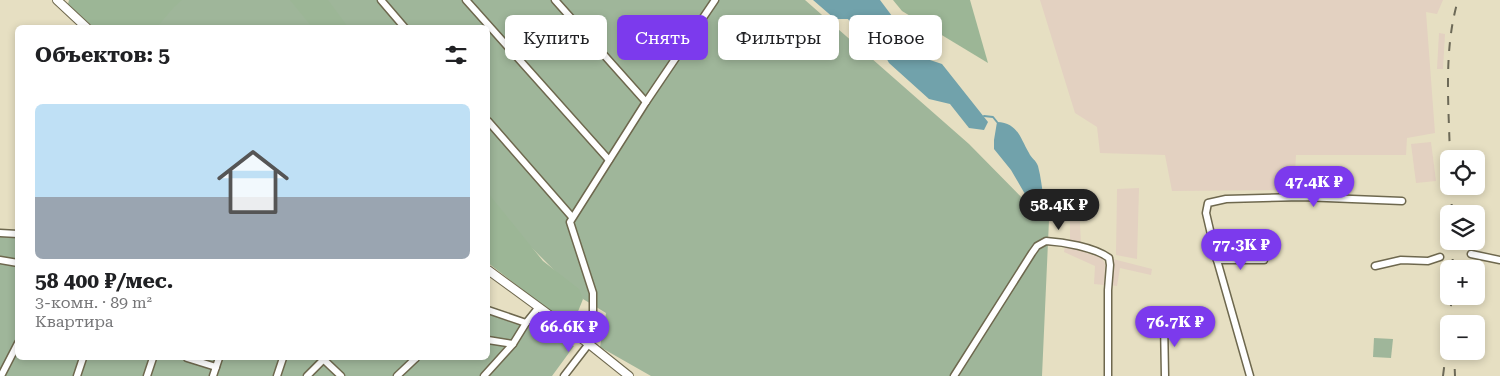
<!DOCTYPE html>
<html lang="ru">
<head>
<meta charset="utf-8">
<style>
  :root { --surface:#fff; --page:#f2f2f2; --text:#202124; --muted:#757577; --accent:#7c3aed }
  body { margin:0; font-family:"Roboto Serif",serif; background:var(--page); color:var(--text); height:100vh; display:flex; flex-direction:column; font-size:19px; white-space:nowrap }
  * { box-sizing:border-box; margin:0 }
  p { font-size:16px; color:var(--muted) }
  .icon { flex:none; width:28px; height:28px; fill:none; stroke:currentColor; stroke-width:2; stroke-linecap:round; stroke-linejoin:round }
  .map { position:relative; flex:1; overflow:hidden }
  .side { position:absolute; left:15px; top:25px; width:475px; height:335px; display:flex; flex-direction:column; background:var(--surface); border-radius:8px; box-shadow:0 2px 8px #0003 }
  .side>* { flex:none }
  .hud { position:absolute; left:505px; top:15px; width:475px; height:45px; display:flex; gap:10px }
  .fabs { position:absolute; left:1440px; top:150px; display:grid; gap:10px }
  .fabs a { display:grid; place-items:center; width:45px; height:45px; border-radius:8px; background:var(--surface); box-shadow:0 2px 8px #0003; font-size:25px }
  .price { position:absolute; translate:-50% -42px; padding:0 11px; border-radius:18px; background:var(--accent); color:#fff; font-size:16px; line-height:32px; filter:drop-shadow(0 1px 2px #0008) }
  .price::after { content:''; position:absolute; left:50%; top:30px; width:15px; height:11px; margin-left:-8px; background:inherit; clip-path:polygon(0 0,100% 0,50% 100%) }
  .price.on { background:#222; color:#fff }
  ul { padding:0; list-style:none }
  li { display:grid; align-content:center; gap:10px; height:265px; padding:0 20px }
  li span { display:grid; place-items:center; height:155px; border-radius:8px; color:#555 }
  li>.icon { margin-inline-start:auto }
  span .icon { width:90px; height:90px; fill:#fffc; stroke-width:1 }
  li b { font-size:21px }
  h2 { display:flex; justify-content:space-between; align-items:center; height:60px; padding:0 20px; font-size:21px }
  .tag { padding:0 18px; border-radius:8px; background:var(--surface); box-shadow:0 2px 8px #0003; font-size:18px; line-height:45px }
  .tag.on { background:var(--accent); color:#fff }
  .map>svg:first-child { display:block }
</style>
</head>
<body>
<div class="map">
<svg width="1500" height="376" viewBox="0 0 1500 376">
  <rect width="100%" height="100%" fill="#e6dfc2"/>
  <g fill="#e3d1c1">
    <path d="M1040,0H1443L1437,14L1426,12L1435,133L1407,138L1406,155H1296L1294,190L1172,191L1165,155L1100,153L1097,127L1075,113Z"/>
    <path d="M1439,33L1445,34L1443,69H1437Z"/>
    <path d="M1431,142L1436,181L1416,183L1411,144Z"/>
    <path d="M1139,188L1137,259L1116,255L1117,189Z"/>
    <path d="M1070,200L1079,201L1081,246L1070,242Z"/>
    <path d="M1065,246L1102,258L1105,264L1104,285L1094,284L1095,266L1064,252Z"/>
    <path d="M1113,259L1152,269L1151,275L1120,268L1117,286L1110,285Z"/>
  </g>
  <g fill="#9fb69a">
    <path d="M173,0H805L969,144L1031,207L1049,220L1042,376H651L600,347L606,313L583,299L488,204V28H150Z"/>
    <path d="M0,232L17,234L18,358H488V309L574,346L552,376H0Z"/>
    <path d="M1374,338L1393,339L1391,358L1373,357Z"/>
  </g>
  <g fill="#9cb696">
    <path d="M69,0H182L174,7L157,27L94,28L68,4Z"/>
    <path d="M290,0H328L348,27H312Z"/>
    <path d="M893,0H970L988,63L902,11Z"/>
    <path d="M488,193L543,261L579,289L583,299L577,314H554L488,263Z"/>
  </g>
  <g fill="#71a2ab">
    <path d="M813,0H880L907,36L924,45L930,60L942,64L988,122L984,130L969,128L950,104L929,99L889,63L883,52H871L848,19H835Z"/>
    <path d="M997,122C1018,123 1020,138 1029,153C1031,158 1036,160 1038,166C1041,177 1042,189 1044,201L1038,205L1029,201L1011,170L994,149V140Z"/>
  </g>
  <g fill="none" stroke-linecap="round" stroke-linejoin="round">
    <path stroke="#71a2ab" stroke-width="2" d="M984,116L993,117L997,122"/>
    <g stroke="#6e684e" stroke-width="9">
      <g id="minor">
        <path d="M381,0L405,28"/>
        <path d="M466,0L609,160"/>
        <path d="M555,0L646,102"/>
        <path d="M488,121L572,217"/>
        <path d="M0,233L18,234"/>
        <path d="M1471,254L1500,260"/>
        <path d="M0,260L18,263"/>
        <path d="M1217,260H1264"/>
        <path d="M1375,266L1401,260L1428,261L1440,257"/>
        <path d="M488,310L526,323"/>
        <path d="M1164,321L1165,376"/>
        <path d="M488,340L513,344L526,323L538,308"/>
        <path d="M187,358L216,367"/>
        <path d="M322,358L341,376"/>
        <path d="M1,376L18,343"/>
        <path d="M77,376L83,358"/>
        <path d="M147,376L153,358"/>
        <path d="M213,376L219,358"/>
        <path d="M277,376L283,358"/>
        <path d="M307,376L324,359"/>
        <path d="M397,376L416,358"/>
        <path d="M484,376L513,344"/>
        <path d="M564,376L591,341L593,319V293L570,222L646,102L715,0"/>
        <path d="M954,376L1032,253L1037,246L1046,241C1063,242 1094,247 1109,258L1110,265L1108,290V376"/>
        <path d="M1250,376L1217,260L1206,213L1208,203L1226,199L1302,197L1402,201"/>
      </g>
    </g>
    <g stroke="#6e684e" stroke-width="10">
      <g id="tertiary">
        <path d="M57,0L87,28"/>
        <path d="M488,270L589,344L629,376"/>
      </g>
    </g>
    <use href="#minor" stroke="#fff" stroke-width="6"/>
    <use href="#tertiary" stroke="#fff" stroke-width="8"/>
    <g stroke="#6c6957" stroke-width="2" stroke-dasharray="9 9" stroke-linecap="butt">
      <path d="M1450,159C1449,107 1443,51 1458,0"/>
      <path d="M1451,186L1452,214"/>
      <path d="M1452,241L1453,269"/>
      <path d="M1449,324L1452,296"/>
      <path d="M1454,351L1455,376"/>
      <path d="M1443,376L1449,328"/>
    </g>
  </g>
</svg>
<div class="fabs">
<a><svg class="icon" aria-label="locate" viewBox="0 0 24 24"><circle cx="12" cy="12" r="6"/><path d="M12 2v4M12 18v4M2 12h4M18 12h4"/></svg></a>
<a><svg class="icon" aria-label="layers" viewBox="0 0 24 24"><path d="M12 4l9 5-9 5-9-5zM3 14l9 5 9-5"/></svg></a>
<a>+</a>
<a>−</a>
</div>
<b class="price" style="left:1314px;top:208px">47.4K ₽</b>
<b class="price on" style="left:1059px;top:231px">58.4K ₽</b>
<b class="price" style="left:1241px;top:271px">77.3K ₽</b>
<b class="price" style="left:1175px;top:348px">76.7K ₽</b>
<b class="price" style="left:569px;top:353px">66.6K ₽</b>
<div class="hud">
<a class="tag">Купить</a>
<a class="tag on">Снять</a>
<a class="tag">Фильтры</a>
<a class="tag">Новое</a>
</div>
<section class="side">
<h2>Объектов: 5<svg class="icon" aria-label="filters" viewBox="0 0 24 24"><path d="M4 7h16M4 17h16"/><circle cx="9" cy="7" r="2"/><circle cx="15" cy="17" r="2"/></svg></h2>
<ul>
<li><span style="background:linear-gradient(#bfe0f5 60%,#9aa5b1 0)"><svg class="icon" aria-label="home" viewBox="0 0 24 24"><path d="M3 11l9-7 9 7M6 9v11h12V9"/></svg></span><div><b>58 400 ₽/мес.</b><p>3-комн. · 89 m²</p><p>Квартира</p></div></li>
</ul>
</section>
</div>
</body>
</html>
